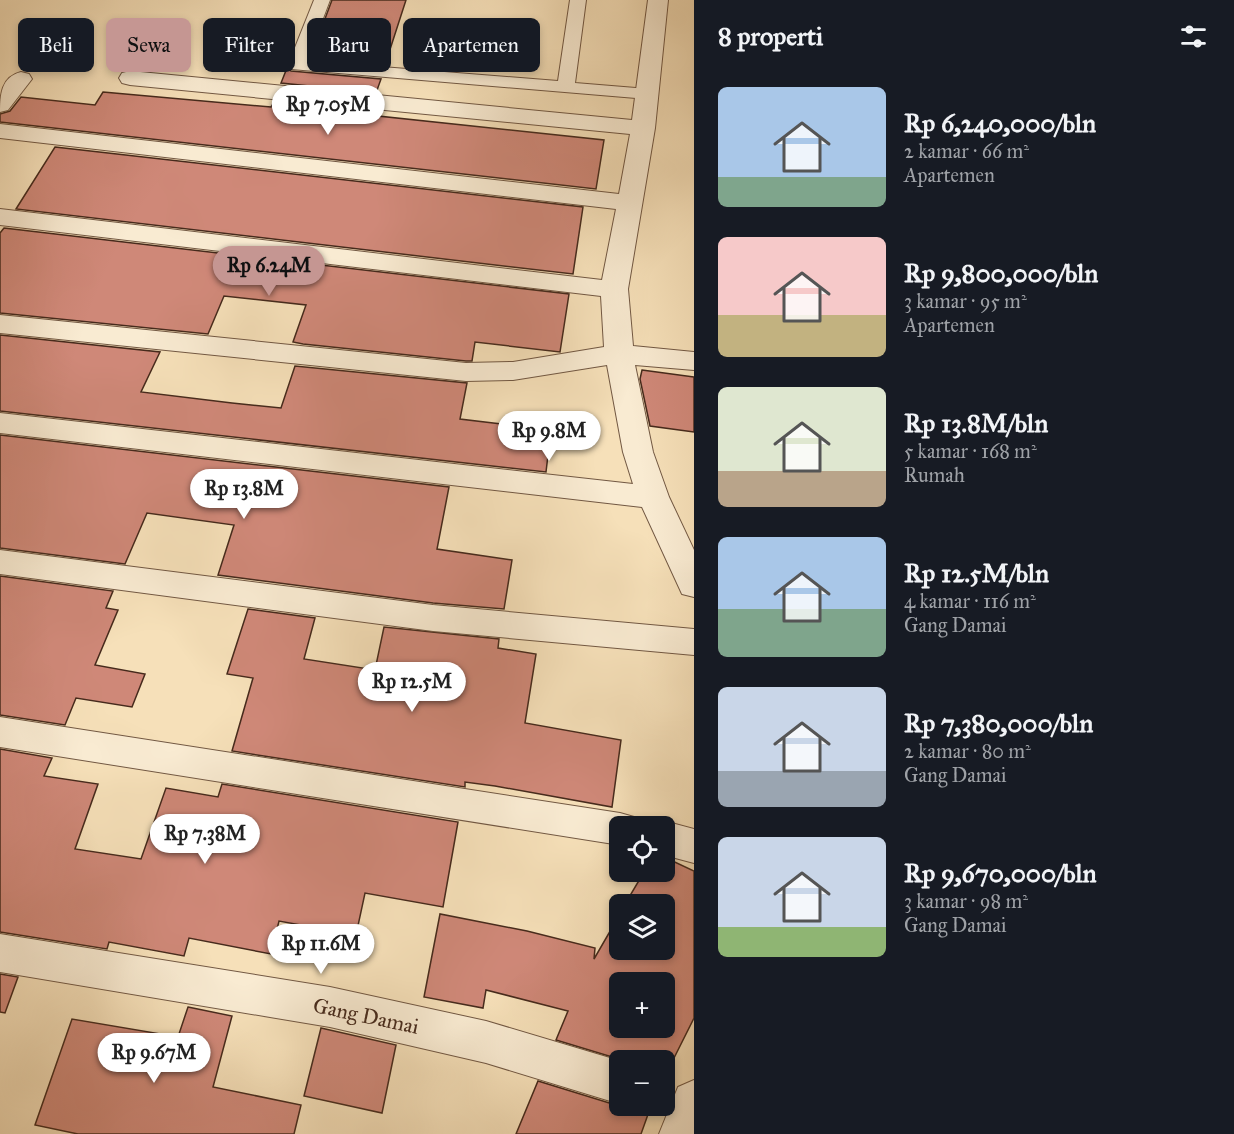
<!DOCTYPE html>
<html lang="id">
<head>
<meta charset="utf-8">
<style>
  :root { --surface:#171b24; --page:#242831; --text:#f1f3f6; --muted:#9ea1a6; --accent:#c59692 }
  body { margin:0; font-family:"IM FELL Great Primer",serif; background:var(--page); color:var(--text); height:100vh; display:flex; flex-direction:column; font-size:22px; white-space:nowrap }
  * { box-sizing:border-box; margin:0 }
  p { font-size:20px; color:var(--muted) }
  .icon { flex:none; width:33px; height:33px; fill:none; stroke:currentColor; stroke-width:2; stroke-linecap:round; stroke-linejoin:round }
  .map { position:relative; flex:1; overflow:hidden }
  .details { display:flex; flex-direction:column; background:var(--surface); width:540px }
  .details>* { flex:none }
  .banner { position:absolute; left:18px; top:18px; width:570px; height:54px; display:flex; gap:12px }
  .tools { position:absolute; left:609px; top:816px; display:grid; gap:12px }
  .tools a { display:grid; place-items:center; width:66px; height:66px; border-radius:9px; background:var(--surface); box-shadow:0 3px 9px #0003; font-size:30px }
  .price { position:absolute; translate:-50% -51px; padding:0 14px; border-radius:21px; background:#fff; color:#222; font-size:20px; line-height:39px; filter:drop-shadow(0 2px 3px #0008) }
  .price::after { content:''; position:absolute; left:50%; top:36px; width:18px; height:14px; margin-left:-9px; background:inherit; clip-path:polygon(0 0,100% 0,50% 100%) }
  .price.current { background:var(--accent); color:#111 }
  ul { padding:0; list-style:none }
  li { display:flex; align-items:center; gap:18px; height:150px; padding:0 24px }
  li span { display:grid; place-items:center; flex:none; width:168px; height:120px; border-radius:9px; color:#555 }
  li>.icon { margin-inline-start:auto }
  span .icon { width:72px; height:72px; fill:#fffc; stroke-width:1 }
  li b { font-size:26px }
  h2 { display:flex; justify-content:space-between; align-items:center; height:72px; padding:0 24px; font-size:26px }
  .chip { padding:0 21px; border-radius:9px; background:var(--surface); box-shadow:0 3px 9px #0003; font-size:21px; line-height:54px }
  .chip.current { background:var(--accent); color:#111 }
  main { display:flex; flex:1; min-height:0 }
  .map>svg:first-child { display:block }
</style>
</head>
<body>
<main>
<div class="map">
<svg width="694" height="1134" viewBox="0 0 694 1134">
  <rect width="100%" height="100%" fill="#f6e0b9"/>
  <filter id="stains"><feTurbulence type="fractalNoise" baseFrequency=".00333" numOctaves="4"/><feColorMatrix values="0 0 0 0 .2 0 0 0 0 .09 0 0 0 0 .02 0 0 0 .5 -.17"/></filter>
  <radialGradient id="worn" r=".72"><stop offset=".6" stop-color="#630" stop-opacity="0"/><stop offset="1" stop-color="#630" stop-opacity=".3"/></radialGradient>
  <g fill="#cf8878" stroke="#462a1c" stroke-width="1.5" fill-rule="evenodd">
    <path d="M332,0H406L385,65L310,59Z"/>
    <path d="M287,68L291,71L381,79L376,93L281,83Z"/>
    <path d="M103,92L271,107L274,101L371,111L369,115L604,140L596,189L0,122V114L10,111L21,97L95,105Z"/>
    <path d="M55,147L583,207L573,274L16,209Z"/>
    <path d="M4,228L569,294L560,352L475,342L472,361H466L303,344L293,342L306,305L224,296L208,334L0,313V233Z"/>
    <path d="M0,335L160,352L141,392L232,403L281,408L295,366L467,383L460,419L551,430L546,472L0,411Z"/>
    <path d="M642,370L694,377V432L650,426L640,379Z"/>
    <path d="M0,435L449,487L437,549L512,560L504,609L433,603L218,575L234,525L147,513L125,564L0,548Z"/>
    <path d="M0,576L113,591L106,608L118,610L95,665L145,674L132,707L76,698L65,725L0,715Z"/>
    <path d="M248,609L315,618L304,659L375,670L384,627L499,639L498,648L536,654L525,723L621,740L612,807L495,786L465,782V787L232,751L253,678L227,674Z"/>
    <path d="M0,749L52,758L44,776L98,784L75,849L141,859L166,788L218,797L222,784L458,822L443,907L365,893L356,935L279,921L271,954L189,938L184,956L109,942L107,949L0,932Z"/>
    <path d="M664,857L694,871V1018L664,1078V1060H622L556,1040L568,1011L486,990L483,1008L424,997L440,914L527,931L595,948L594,959L620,914V950H664V904H625L644,872H664ZM620,982H664V1028H620Z"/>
    <path d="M0,974L18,977L5,1013L0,1012Z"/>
    <path d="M188,1007L232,1016L213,1087L301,1105L294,1134H78L35,1125L72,1019L178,1037Z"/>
    <path d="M321,1028L396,1045L382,1113L304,1096Z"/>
    <path d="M538,1081L619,1106H651L641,1134H516Z"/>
  </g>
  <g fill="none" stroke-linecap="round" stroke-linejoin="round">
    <g stroke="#725843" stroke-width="2">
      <path id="service" d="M314,0H330L307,61L558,81L570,0H586L575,83L648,89L654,90L657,94L654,98L648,99L291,69L288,65Z"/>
    </g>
    <g stroke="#725843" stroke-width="2">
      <g id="minor">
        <path d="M648,0H668L655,128L628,289L633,346L694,352V370L635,365L653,452L669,497L694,550V597L682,594L642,507L0,433V413L633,484L623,452L607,365L513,380L466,381L0,333V315L466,363L513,362L604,347L601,296L0,225V209L602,280L616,209L0,138V124L619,194L630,134L130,85L122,83L119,78L122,73L130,71L632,120Z"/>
        <path d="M21,72L29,74L32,79L8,110L0,112C0,95 1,77 21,72Z"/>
        <path d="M0,550L433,605L694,629V655L433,631L0,574Z"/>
        <path d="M0,717L620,813L634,817L638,826H620V845L0,747Z"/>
        <path d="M664,821L694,829V863L664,855V826H650Z"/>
        <path d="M0,934L330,987L486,1021L620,1061V1104L486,1063L330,1027L0,972Z"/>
        <path d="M694,1080V1134H659L678,1087Z"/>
      </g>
    </g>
    <use href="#service" fill="#f9ebd2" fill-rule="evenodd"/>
    <use href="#minor" fill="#f9ebd2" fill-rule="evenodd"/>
  </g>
  <g text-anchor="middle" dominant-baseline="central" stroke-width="5" stroke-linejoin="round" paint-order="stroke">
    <g font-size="21" fill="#462a1c" stroke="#f9ebd2">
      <text transform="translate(366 1016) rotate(12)">Gang Damai</text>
    </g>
  </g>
  <rect width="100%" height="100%" filter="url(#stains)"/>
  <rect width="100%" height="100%" fill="url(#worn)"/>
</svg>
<div class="tools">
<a><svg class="icon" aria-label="locate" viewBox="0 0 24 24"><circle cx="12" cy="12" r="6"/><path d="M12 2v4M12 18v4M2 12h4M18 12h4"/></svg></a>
<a><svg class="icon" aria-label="layers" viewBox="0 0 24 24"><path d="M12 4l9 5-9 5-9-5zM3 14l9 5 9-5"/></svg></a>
<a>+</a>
<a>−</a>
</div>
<b class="price" style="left:328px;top:136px">Rp 7.05M</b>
<b class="price current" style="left:269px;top:297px">Rp 6.24M</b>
<b class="price" style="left:549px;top:462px">Rp 9.8M</b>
<b class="price" style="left:244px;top:520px">Rp 13.8M</b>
<b class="price" style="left:412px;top:713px">Rp 12.5M</b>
<b class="price" style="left:205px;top:865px">Rp 7.38M</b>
<b class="price" style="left:321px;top:975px">Rp 11.6M</b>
<b class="price" style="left:154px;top:1084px">Rp 9.67M</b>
<div class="banner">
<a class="chip">Beli</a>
<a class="chip current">Sewa</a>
<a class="chip">Filter</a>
<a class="chip">Baru</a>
<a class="chip">Apartemen</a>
</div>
</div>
<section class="details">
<h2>8 properti<svg class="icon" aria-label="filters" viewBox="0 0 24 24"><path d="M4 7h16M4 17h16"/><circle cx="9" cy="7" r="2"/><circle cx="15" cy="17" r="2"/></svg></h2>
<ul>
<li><span style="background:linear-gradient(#a9c7e8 75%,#7fa58c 0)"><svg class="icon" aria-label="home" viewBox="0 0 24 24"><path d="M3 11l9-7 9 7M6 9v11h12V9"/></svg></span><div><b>Rp 6,240,000/bln</b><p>2 kamar · 66 m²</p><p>Apartemen</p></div></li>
<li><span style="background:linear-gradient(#f6c9c9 65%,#c2b280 0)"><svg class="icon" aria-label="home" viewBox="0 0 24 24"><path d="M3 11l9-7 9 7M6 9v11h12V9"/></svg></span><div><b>Rp 9,800,000/bln</b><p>3 kamar · 95 m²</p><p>Apartemen</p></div></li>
<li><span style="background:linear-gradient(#dfe7d0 70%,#b9a48a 0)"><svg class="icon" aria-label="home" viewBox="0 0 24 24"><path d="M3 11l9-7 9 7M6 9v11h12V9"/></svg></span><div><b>Rp 13.8M/bln</b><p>5 kamar · 168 m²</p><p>Rumah</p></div></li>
<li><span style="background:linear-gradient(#a9c7e8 60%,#7fa58c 0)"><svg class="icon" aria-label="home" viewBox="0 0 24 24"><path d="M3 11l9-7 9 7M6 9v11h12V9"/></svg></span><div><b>Rp 12.5M/bln</b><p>4 kamar · 116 m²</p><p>Gang Damai</p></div></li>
<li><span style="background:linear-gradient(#c9d6e8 70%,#9aa5b1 0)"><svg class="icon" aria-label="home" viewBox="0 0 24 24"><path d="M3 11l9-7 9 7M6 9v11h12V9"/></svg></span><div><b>Rp 7,380,000/bln</b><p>2 kamar · 80 m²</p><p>Gang Damai</p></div></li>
<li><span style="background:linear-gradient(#c9d6e8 75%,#8fb573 0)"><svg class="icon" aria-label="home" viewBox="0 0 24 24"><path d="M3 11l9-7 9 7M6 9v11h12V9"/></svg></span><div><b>Rp 9,670,000/bln</b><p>3 kamar · 98 m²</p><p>Gang Damai</p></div></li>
</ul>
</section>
</main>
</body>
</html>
